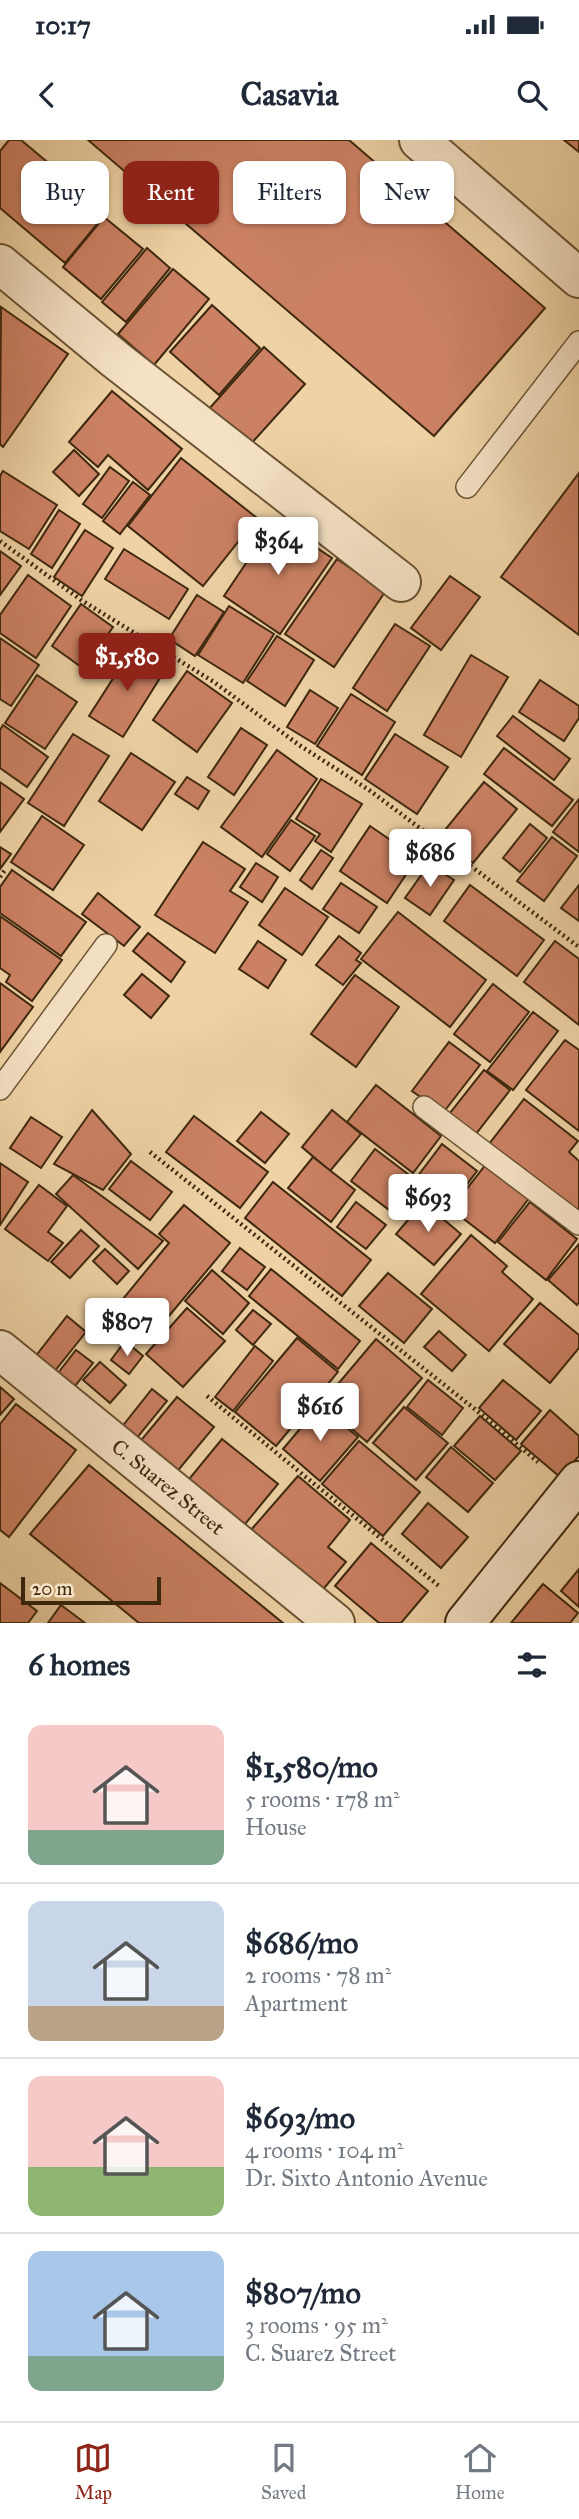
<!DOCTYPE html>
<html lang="en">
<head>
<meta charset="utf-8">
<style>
  :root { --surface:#fff; --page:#f2f2f3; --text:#1f2937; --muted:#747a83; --line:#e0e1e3; --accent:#8f2418 }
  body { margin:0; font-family:"IM FELL Great Primer",serif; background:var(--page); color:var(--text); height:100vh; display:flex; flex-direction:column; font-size:26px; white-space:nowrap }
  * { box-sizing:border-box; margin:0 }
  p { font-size:23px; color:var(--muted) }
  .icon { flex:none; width:38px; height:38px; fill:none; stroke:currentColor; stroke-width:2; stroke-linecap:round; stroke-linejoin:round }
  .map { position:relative; height:1483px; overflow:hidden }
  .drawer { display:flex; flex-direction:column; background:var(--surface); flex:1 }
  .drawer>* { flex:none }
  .banner { position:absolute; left:21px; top:21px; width:537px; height:63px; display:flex; gap:14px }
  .scale { position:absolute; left:21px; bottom:18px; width:140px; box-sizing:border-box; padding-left:7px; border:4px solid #3d280e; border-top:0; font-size:19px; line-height:24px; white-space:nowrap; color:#3d280e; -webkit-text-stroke:5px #f5e2c5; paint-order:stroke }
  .price { position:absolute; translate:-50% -60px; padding:0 16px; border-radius:7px; background:#fff; color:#222; font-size:23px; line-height:46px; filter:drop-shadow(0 2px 4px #0008) }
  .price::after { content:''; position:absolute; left:50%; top:42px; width:21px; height:16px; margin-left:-10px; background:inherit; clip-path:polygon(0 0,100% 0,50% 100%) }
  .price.on { background:var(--accent); color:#fff }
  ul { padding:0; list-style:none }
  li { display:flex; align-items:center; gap:21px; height:175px; padding:0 28px }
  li+li { border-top:2px solid var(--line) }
  li span { display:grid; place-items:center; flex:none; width:196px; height:140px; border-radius:14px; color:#555 }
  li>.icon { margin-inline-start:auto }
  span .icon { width:84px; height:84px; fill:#fffc; stroke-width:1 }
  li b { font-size:30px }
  h2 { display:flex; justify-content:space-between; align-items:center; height:84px; padding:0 28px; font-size:30px }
  .pill { padding:0 24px; border-radius:14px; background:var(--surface); box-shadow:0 2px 5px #0004; font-size:24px; line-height:63px }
  .pill.on { background:var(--accent); color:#fff }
  .status { display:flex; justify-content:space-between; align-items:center; height:49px; padding:0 35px; background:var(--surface); direction:ltr }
  .status svg { height:19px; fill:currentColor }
  header { display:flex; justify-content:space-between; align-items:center; height:91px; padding:0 28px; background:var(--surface); font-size:32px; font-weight:800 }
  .menu { display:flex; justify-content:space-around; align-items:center; height:98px; border-top:2px solid var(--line); background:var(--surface); font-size:19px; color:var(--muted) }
  .menu a { display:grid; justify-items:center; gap:4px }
  .menu .on { color:var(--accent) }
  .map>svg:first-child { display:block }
</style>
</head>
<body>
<div class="status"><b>10:17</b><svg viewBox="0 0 49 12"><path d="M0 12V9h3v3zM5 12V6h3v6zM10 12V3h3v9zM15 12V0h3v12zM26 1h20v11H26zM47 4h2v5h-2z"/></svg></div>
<header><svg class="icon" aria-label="back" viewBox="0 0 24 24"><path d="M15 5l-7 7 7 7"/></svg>Casavia<svg class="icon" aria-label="search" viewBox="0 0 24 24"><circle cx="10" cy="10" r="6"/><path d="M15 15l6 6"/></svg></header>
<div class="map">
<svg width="579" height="1483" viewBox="0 0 579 1483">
  <rect width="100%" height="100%" fill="#efd3a6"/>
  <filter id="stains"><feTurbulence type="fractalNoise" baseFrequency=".00286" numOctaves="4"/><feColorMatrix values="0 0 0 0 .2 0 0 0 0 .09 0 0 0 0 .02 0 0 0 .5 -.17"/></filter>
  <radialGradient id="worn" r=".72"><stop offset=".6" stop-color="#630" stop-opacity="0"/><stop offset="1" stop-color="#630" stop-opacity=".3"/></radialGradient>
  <g fill="#cc8164" stroke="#3d280e" stroke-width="2">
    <path d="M9,0H21L107,72L65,123L0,68V11Z"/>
    <path d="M88,0H349L545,168L434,296Z"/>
    <path d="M564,0H579V12Z"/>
    <path d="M104,77L143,109L101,159L63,127Z"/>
    <path d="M147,108L170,128L126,182L102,162Z"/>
    <path d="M173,129L209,159L154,225L118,194Z"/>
    <path d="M212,165L260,208L219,255L170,212Z"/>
    <path d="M1,167L68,214L3,307L0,304Z"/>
    <path d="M264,207L305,244L250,305L209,269Z"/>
    <path d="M112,251L182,309L148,350L108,315L98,327L69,302Z"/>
    <path d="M74,310L99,334L79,356L53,332Z"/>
    <path d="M181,318L257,378L203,446L128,386Z"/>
    <path d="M110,327L129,341L102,378L83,364Z"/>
    <path d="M3,331L57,365L29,409L0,391V336Z"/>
    <path d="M579,333V495L501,437Z"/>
    <path d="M133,342L150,355L120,394L103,381Z"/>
    <path d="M59,370L80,384L52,428L31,414Z"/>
    <path d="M275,380L332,418L280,494L224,456Z"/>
    <path d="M85,390L113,408L82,456L54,437Z"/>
    <path d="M124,409L188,449L169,479L105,439Z"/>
    <path d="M0,411L21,426L0,455Z"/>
    <path d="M337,419L385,452L334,527L285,494Z"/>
    <path d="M28,435L71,466L36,518L0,493V475Z"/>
    <path d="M450,436L480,457L441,510L411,488Z"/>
    <path d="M197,455L224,472L195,516L169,499Z"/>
    <path d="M81,464L113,487L84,529L52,506Z"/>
    <path d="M229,466L274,494L243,543L198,515Z"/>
    <path d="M395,484L430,506L387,571L353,548Z"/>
    <path d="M277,496L314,520L285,566L247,541Z"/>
    <path d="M0,498L39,525L11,566L0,559Z"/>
    <path d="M132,509L165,530L123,597L89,576Z"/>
    <path d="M471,515L508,537L461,617L424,595Z"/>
    <path d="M187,531L232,563L197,612L153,580Z"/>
    <path d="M37,535L77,562L45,609L5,583Z"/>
    <path d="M540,540L579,566V578L564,601L519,572Z"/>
    <path d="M310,550L338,568L315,604L287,587Z"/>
    <path d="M351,554L395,582L362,635L317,606Z"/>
    <path d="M513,576L570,619L554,640L497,596Z"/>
    <path d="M3,585L48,617L27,647L0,628V590Z"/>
    <path d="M241,588L267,605L234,655L208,637Z"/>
    <path d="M73,594L109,616L64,686L28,663Z"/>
    <path d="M395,594L448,627L417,674L365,639Z"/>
    <path d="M504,608L573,660L552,686L484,634Z"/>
    <path d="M277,610L317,639L262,717L221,687Z"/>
    <path d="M131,613L175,642L142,690L99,661Z"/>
    <path d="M187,637L209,651L198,669L175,654Z"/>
    <path d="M321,639L362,664L331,712L315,701L320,694L296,679Z"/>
    <path d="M0,642L24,659L0,692Z"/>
    <path d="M484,642L517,669L473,723L440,696Z"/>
    <path d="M579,659V712L553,692Z"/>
    <path d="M42,676L84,705L53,750L11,722Z"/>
    <path d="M291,680L315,696L290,731L267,714Z"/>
    <path d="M530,684L547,698L520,732L503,718Z"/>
    <path d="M370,686L417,718L387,763L340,731Z"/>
    <path d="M552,697L577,716L544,761L517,741Z"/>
    <path d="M203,702L245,729L230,751L248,762L215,813L155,775Z"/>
    <path d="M0,707L11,714L0,729Z"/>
    <path d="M321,710L333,718L312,749L300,740Z"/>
    <path d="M256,723L278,737L262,762L240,747Z"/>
    <path d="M429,724L454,740L430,775L405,758Z"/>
    <path d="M12,730L86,782L61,816L0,773V747Z"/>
    <path d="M341,743L377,767L359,793L323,769Z"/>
    <path d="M470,745L544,800L517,836L444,781Z"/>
    <path d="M579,745V781L561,768Z"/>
    <path d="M285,748L328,777L302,815L259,785Z"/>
    <path d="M98,753L140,787L124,806L82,774Z"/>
    <path d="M398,772L486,840L450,887L361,819Z"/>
    <path d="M0,776L62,820L32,861L6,842L10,835L0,828Z"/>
    <path d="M148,793L185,822L171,842L133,811Z"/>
    <path d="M339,796L361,813L356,820L361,823L343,845L316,825Z"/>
    <path d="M258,801L286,820L268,848L239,829Z"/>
    <path d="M555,801L579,819V885L524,842Z"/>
    <path d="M142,834L169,856L151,878L124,855Z"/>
    <path d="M355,835L399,867L356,927L311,894Z"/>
    <path d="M0,843L33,867L0,912Z"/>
    <path d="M493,844L529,872L490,922L454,894Z"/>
    <path d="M533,872L558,891L513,950L487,931Z"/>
    <path d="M565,900L579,910V991L526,950Z"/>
    <path d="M449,902L480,925L443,973L412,951Z"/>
    <path d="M484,930L510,950L472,999L446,978Z"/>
    <path d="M376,945L441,996L413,1033L347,982Z"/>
    <path d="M524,959L578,1001L569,1012L579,1021V1074L489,1004Z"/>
    <path d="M92,970L131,1014L103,1050L54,1024Z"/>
    <path d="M332,970L361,994L330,1031L302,1007Z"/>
    <path d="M261,972L289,994L265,1023L237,1001Z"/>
    <path d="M194,976L268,1032L240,1068L166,1012Z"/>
    <path d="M31,977L62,997L41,1028L10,1008Z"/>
    <path d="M442,1004L477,1031L452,1064L417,1037Z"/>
    <path d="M375,1009L421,1044L397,1076L351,1041Z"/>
    <path d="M313,1017L355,1050L331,1082L288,1048Z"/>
    <path d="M131,1021L172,1052L150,1080L109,1049Z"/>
    <path d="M0,1023L28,1042L0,1085Z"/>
    <path d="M487,1023L530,1057L495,1103L451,1069Z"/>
    <path d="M73,1035L163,1101L138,1129L56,1054Z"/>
    <path d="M273,1042L371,1120L342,1156L245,1078Z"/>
    <path d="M39,1045L67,1066L48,1092L63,1103L48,1121L5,1089Z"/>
    <path d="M356,1062L386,1085L366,1109L337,1087Z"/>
    <path d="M423,1062L461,1094L434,1125L396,1094Z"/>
    <path d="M530,1062L577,1099L546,1140L498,1102Z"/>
    <path d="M184,1065L230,1103L158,1189L122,1160L169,1103L159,1094Z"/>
    <path d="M81,1090L99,1106L70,1138L51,1122Z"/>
    <path d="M471,1095L507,1126L502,1132L533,1159L489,1211L421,1154Z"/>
    <path d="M579,1104V1162L577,1165L548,1140Z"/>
    <path d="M240,1108L265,1127L247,1150L222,1131Z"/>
    <path d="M105,1109L129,1131L117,1144L93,1121Z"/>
    <path d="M271,1129L360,1201L338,1229L249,1156Z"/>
    <path d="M212,1130L249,1163L223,1194L185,1161Z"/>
    <path d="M388,1133L432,1169L404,1203L359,1166Z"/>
    <path d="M540,1163L579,1195V1208L550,1243L504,1204Z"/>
    <path d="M187,1168L225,1201L183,1247L146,1214Z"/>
    <path d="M253,1170L271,1184L253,1205L236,1190Z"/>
    <path d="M67,1176L86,1192L50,1237L31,1222Z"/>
    <path d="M439,1191L466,1215L452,1231L424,1207Z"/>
    <path d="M297,1198L338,1232L276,1306L235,1272Z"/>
    <path d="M376,1199L422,1238L367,1302L322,1263Z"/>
    <path d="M125,1201L143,1216L129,1234L111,1220Z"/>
    <path d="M255,1206L273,1221L233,1271L215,1257Z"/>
    <path d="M76,1210L93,1223L75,1246L58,1233Z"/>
    <path d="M100,1222L126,1245L110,1263L83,1240Z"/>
    <path d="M428,1240L463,1268L442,1295L407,1267Z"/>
    <path d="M503,1240L541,1271L516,1300L479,1268Z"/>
    <path d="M0,1247L14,1259L0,1275Z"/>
    <path d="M152,1249L167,1261L132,1304L117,1293Z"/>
    <path d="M177,1257L214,1287L170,1340L133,1310Z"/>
    <path d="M16,1264L76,1310L9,1397L0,1390V1284Z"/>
    <path d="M320,1265L358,1297L320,1341L283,1309Z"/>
    <path d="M404,1267L448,1303L416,1340L373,1303Z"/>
    <path d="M550,1270L579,1296V1316L560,1337L521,1304Z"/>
    <path d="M480,1276L521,1311L495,1340L454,1306Z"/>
    <path d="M222,1299L278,1344L241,1389L185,1344Z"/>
    <path d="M359,1301L420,1352L383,1396L322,1344Z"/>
    <path d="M451,1307L493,1343L468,1372L426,1337Z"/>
    <path d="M89,1325L283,1483H139L30,1394Z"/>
    <path d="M298,1336L350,1380L328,1407L346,1422L315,1459L243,1399Z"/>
    <path d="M428,1363L468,1397L441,1428L402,1394Z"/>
    <path d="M371,1403L428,1451L401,1483H379L335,1446Z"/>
    <path d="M579,1429V1467L561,1451Z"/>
    <path d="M0,1443L37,1471L28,1483H0Z"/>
    <path d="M543,1444L578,1473L570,1483H511Z"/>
    <path d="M61,1465L85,1483H48Z"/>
  </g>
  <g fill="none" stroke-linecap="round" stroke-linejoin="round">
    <g stroke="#6a5334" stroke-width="24">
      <g id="lane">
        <path d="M467,347L579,202"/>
        <path d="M0,949L106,805"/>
        <path d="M424,967L579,1084"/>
      </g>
    </g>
    <g stroke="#6a5334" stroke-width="42">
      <g id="street">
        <path d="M419,0L579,138"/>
        <path d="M0,124L116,220L401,442"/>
        <path d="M0,1210L335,1483"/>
      </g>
    </g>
    <g stroke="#3d280e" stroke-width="42">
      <path id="secondary" d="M465,1483L579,1341"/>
    </g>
    <g stroke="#3d280e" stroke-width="4.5" stroke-dasharray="2 3.5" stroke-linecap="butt">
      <path d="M0,401L81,460L214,542L299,605L369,650L579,807"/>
      <path d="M0,737L5,730"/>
      <path d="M150,1012L476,1270L538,1322"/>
      <path d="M207,1256L439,1446"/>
    </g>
    <use href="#lane" stroke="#f5e2c5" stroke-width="21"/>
    <use href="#street" stroke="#f5e2c5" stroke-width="38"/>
    <use href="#secondary" stroke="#f5e2c5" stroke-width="38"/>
  </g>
  <g text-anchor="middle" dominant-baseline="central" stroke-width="6" stroke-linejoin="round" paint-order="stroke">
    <g font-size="21" fill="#3d280e" stroke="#f5e2c5">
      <text transform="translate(168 1347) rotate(39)">C. Suarez Street</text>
    </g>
  </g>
  <rect width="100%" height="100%" filter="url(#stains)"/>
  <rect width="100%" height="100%" fill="url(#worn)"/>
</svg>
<div class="scale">20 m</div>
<b class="price" style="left:278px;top:437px">$364</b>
<b class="price on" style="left:127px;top:553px">$1,580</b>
<b class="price" style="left:430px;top:749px">$686</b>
<b class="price" style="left:428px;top:1094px">$693</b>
<b class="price" style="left:127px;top:1218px">$807</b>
<b class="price" style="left:320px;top:1303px">$616</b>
<div class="banner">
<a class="pill">Buy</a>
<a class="pill on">Rent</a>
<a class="pill">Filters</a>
<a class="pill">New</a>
</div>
</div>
<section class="drawer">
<h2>6 homes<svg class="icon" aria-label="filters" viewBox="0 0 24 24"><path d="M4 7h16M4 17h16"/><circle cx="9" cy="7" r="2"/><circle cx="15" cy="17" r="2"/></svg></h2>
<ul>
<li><span style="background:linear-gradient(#f6c9c9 75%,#7fa58c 0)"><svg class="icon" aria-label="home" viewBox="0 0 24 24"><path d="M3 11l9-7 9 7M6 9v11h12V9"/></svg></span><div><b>$1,580/mo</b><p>5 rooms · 178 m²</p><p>House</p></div></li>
<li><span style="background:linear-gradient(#c9d6e8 75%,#b9a48a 0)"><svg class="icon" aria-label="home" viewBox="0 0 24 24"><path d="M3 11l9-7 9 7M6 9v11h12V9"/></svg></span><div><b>$686/mo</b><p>2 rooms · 78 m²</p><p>Apartment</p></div></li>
<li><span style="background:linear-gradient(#f6c9c9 65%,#8fb573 0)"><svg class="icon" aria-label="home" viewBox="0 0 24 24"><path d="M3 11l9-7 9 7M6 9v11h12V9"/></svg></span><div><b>$693/mo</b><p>4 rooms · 104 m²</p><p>Dr. Sixto Antonio Avenue</p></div></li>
<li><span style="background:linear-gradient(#a9c7e8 75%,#7fa58c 0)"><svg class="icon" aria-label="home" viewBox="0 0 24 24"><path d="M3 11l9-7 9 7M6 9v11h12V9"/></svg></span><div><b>$807/mo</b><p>3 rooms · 95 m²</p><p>C. Suarez Street</p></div></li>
</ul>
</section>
<nav class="menu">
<a class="on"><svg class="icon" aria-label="map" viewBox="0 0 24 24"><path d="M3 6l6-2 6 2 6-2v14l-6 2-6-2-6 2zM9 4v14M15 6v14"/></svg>Map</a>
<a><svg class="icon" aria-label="saved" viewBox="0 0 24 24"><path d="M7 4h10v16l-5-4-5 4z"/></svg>Saved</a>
<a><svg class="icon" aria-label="home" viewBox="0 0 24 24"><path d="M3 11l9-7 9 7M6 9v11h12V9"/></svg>Home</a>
</nav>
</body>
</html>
